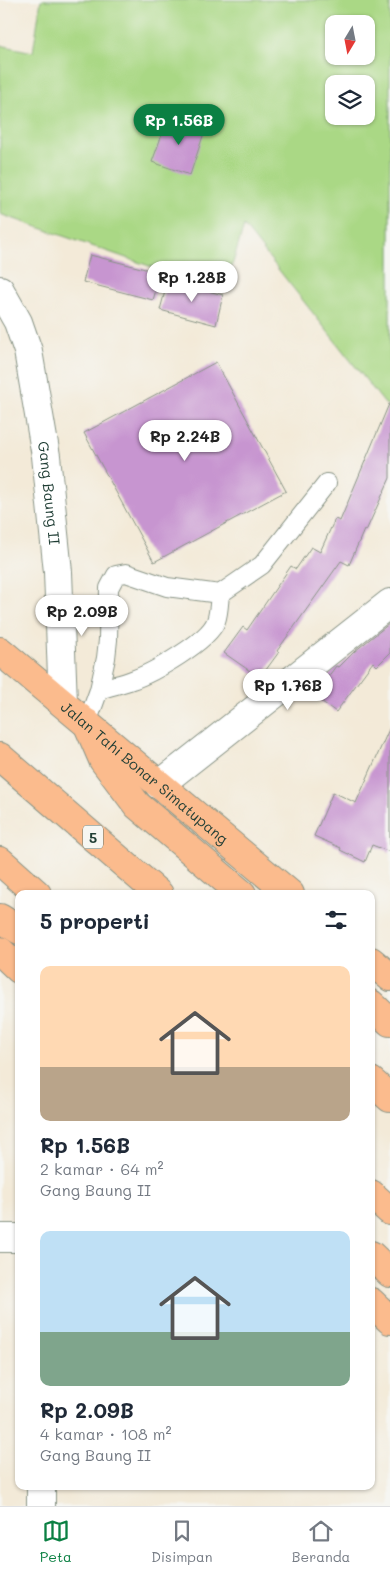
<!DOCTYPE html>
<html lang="id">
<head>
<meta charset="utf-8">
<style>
  :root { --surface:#fff; --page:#f2f2f3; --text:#1f2937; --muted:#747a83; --line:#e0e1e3; --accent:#0b8043 }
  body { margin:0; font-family:Mali,sans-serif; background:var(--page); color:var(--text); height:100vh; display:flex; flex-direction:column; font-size:19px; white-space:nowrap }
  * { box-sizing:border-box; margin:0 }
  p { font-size:16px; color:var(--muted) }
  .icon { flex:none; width:28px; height:28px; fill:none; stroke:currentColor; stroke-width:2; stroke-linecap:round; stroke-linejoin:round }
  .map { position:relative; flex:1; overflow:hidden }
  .side { position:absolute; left:15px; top:890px; width:360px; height:600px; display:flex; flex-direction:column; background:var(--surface); border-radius:10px; box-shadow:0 1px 4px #0004 }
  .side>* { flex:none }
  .needle { width:32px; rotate:190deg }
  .tools { position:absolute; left:325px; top:15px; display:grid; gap:10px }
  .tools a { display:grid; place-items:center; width:50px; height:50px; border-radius:10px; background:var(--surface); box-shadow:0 1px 4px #0004; font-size:25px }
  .price { position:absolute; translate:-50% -42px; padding:0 11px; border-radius:18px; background:#fff; color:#222; font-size:16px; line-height:32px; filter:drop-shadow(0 1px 2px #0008) }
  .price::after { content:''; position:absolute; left:50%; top:30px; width:15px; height:11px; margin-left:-8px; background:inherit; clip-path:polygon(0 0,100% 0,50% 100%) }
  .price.current { background:var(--accent); color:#fff }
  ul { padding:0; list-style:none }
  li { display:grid; align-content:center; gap:10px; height:265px; padding:0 25px }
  li span { display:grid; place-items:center; height:155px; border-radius:10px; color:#555 }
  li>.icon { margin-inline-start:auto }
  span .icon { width:90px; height:90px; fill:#fffc; stroke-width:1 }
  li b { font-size:21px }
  h2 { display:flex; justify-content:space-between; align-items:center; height:60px; padding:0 25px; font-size:21px }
  .tabs { display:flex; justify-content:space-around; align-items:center; height:70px; border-top:1px solid var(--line); background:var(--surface); font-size:14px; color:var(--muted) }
  .tabs a { display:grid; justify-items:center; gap:2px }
  .tabs .current { color:var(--accent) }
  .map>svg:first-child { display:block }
</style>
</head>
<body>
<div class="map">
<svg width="390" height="1506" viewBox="0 0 390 1506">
  <rect width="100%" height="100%" fill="#f6f6f2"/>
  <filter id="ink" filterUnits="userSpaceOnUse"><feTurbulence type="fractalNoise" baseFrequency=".02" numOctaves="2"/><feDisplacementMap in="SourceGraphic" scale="10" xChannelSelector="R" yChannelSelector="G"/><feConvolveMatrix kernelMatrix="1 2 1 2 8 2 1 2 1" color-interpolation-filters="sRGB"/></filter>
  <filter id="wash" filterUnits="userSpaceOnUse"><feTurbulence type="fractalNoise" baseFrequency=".0096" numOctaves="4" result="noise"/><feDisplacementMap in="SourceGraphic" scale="20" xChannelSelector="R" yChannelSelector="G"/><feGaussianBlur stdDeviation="1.12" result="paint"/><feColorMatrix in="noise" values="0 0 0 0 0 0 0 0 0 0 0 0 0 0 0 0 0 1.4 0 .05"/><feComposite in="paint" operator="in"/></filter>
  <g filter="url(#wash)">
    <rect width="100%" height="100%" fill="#f3ead8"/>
    <path fill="#aad885" stroke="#648a5c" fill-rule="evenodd" d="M41,0H390V406L385,404L244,226L224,292L0,214V45L33,52ZM334,24H366V56H334ZM334,84H366V116H334Z"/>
    <g id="blocks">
      <g fill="#c795d0">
        <path d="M168,118L205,130L190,175L152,162Z"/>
        <path d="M90,255L161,273L153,300L83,282Z"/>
        <path d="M168,280L223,295L216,325L160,310Z"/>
        <path d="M216,362L286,491L154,562L84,433Z"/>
        <path d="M389,404H390V478L366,531L364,530L349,565L341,561L277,651L279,652L260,678L224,653L243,627L247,630L291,566L296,569L311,547L320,552L335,519L340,521Z"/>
        <path d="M390,623V653L377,666L373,662L336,712L314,696L336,666L339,667L355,651Z"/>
        <path d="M390,727V852L372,845L365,862L340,850L341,848L314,836L333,792L356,803Z"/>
      </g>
    </g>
  </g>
  <g filter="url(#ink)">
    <use href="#blocks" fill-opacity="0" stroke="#899486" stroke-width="1"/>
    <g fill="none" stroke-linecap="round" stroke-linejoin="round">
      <g stroke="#899486" stroke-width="20">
        <g id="service">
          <path d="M99,690C110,686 122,684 132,680C153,673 209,641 216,621C219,613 219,602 220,594"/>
          <path d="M87,723L99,690L106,658L108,640L109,588L116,575L126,573L167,587L220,594L262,565L327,483"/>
        </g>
      </g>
      <g stroke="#899486" stroke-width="30">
        <g id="minor">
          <path id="s1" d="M0,290L18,322L28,351L46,456L58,572L63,703"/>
          <path d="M159,785L390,603"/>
          <path d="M0,1238H19"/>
          <path d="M41,1506V1486"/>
        </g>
      </g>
      <g stroke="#899486" stroke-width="30">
        <g id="trunk">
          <path id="s2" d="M0,651L290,894"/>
          <path d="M0,951L19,969"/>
          <path d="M371,961L390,977"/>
          <path d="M371,1302L390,1320"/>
        </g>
      </g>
      <g stroke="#899486" stroke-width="30">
        <g id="motorway">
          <path d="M87,723L103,760L137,805L242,894"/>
          <path d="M0,757L159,894"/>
          <path d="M0,861L37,894"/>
          <path d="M0,918L19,930"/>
          <path d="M371,1004L390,1022"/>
          <path d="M371,1081L390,1098"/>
          <path d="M371,1194L390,1211"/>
          <path d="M371,1255L390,1273"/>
        </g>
      </g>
      <use href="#service" stroke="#fff" stroke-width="18"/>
      <use href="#minor" stroke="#fff" stroke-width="28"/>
      <use href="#trunk" stroke="#fbbb8d" stroke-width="28"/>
      <use href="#motorway" stroke="#fbbb8d" stroke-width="28"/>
    </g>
  </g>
  <g text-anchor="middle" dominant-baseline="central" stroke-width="5" stroke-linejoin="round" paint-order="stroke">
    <rect fill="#f6f6f2" stroke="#60746d" stroke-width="1" x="83" y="825.5" width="20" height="23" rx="4"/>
    <g font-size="14" font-weight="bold" fill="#1f3d34">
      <text x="93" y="837">5</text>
    </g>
    <g font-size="15" fill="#1f3d34" stroke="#f6f6f2">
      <text stroke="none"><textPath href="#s1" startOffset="211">Gang Baung II</textPath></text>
      <text stroke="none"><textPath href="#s2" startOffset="189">Jalan Tahi Bonar Simatupang</textPath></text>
    </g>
  </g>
</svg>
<div class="tools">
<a><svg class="needle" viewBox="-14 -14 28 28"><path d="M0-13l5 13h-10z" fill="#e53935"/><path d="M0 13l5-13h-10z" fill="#747a83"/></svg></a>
<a><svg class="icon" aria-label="layers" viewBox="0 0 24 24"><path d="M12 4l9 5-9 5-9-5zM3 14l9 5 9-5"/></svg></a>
</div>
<b class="price current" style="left:179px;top:146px">Rp 1.56B</b>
<b class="price" style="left:192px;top:303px">Rp 1.28B</b>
<b class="price" style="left:185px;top:462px">Rp 2.24B</b>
<b class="price" style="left:82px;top:637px">Rp 2.09B</b>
<b class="price" style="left:288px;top:711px">Rp 1.76B</b>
<section class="side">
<h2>5 properti<svg class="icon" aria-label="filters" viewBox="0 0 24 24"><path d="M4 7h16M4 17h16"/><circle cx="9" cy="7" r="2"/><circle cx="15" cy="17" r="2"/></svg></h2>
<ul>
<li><span style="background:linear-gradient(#ffd9b3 65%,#b9a48a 0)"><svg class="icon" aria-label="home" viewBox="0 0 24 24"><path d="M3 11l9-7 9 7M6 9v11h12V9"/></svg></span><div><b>Rp 1.56B</b><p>2 kamar · 64 m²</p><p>Gang Baung II</p></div></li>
<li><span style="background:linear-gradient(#bfe0f5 65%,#7fa58c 0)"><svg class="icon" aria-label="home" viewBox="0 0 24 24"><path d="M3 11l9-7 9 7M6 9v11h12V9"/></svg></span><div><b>Rp 2.09B</b><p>4 kamar · 108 m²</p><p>Gang Baung II</p></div></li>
</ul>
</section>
</div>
<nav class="tabs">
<a class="current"><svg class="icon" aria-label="map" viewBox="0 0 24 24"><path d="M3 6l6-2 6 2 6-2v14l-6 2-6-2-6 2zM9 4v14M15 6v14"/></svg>Peta</a>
<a><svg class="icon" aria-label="saved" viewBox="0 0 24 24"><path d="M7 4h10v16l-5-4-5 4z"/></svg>Disimpan</a>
<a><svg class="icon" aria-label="home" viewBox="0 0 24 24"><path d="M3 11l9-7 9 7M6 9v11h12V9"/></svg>Beranda</a>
</nav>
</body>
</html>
